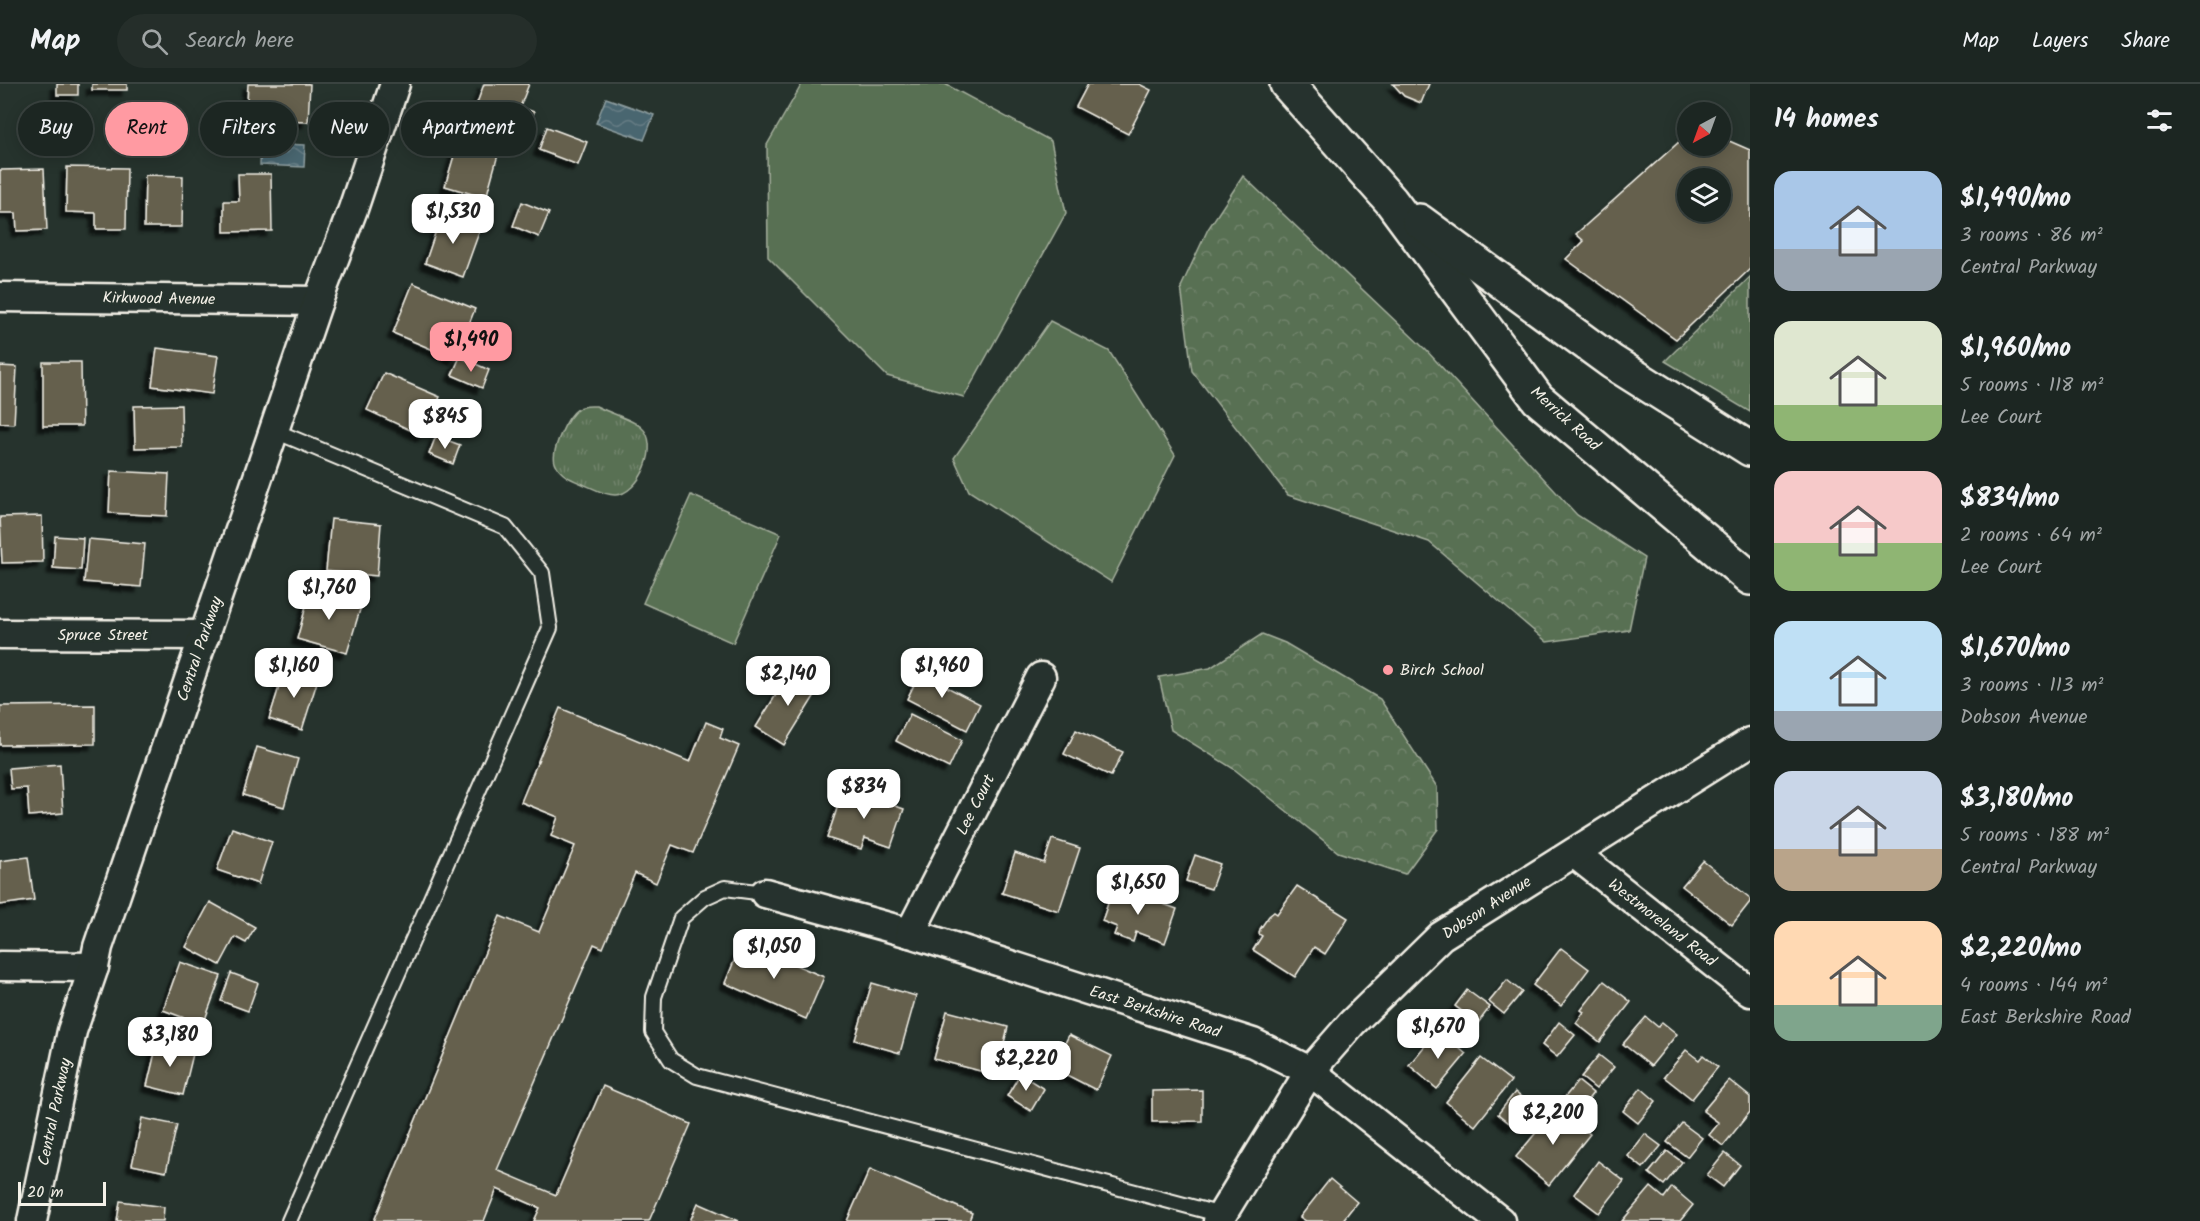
<!DOCTYPE html>
<html lang="en">
<head>
<meta charset="utf-8">
<style>
  :root { --surface:#1c2622; --page:#252e2a; --text:#f1f3f6; --muted:#a0a5a5; --line:#3a4340; --accent:#ff9aa2 }
  body { margin:0; font-family:Kalam,sans-serif; background:var(--page); color:var(--text); height:100vh; display:flex; flex-direction:column; font-size:22px; white-space:nowrap }
  * { box-sizing:border-box; margin:0 }
  p { font-size:20px; color:var(--muted) }
  .icon { flex:none; width:33px; height:33px; fill:none; stroke:currentColor; stroke-width:2; stroke-linecap:round; stroke-linejoin:round }
  .map { position:relative; flex:1; overflow:hidden }
  .side { display:flex; flex-direction:column; background:var(--surface); width:450px }
  .side>* { flex:none }
  .banner { position:absolute; left:18px; top:18px; width:570px; height:54px; display:flex; gap:12px }
  .needle { width:39px; rotate:221deg }
  .controls { position:absolute; left:1677px; top:18px; display:grid; gap:12px }
  .controls a { display:grid; place-items:center; width:54px; height:54px; border-radius:50%; background:var(--surface); box-shadow:0 3px 15px #0003,0 0 0 2px var(--line); font-size:30px }
  .scale { position:absolute; left:18px; bottom:15px; width:88px; box-sizing:border-box; padding-left:6px; border:3px solid #f4f1e8; border-top:0; font-size:16px; line-height:21px; white-space:nowrap; color:#f4f1e8; -webkit-text-stroke:4px #26332d; paint-order:stroke }
  .price { position:absolute; translate:-50% -51px; padding:0 14px; border-radius:12px; background:#fff; color:#222; font-size:20px; line-height:39px; filter:drop-shadow(0 2px 3px #0008) }
  .price::after { content:''; position:absolute; left:50%; top:36px; width:18px; height:14px; margin-left:-9px; background:inherit; clip-path:polygon(0 0,100% 0,50% 100%) }
  .price.current { background:var(--accent); color:#111 }
  ul { padding:0; list-style:none }
  li { display:flex; align-items:center; gap:18px; height:150px; padding:0 24px }
  li span { display:grid; place-items:center; flex:none; width:168px; height:120px; border-radius:18px; color:#555 }
  li>.icon { margin-inline-start:auto }
  span .icon { width:72px; height:72px; fill:#fffc; stroke-width:1 }
  li b { font-size:26px }
  h2 { display:flex; justify-content:space-between; align-items:center; height:72px; padding:0 24px; font-size:26px }
  .pill { padding:0 21px; border-radius:27px; background:var(--surface); box-shadow:0 3px 15px #0003,0 0 0 2px var(--line); font-size:21px; line-height:54px }
  .pill.current { background:var(--accent); color:#111 }
  header { display:flex; align-items:center; gap:36px; box-sizing:border-box; height:84px; padding:0 30px; background:var(--surface); border-bottom:2px solid var(--line) }
  header strong { font-size:28px }
  nav { display:flex; gap:33px; margin-inline-start:auto; font-size:21px }
  .search { width:420px; height:54px; background:var(--page); display:flex; align-items:center; gap:15px; box-sizing:border-box; padding:0 21px; border-radius:33px; color:var(--muted); font-size:22px }
  main { display:flex; flex:1; min-height:0 }
  .map>svg:first-child { display:block }
</style>
</head>
<body>
<header>
<strong>Map</strong>
<div class="search"><svg class="icon" aria-label="search" viewBox="0 0 24 24"><circle cx="10" cy="10" r="6"/><path d="M15 15l6 6"/></svg>Search here</div>
<nav><a>Map</a><a>Layers</a><a>Share</a></nav>
</header>
<main>
<div class="map">
<svg width="1750" height="1137" viewBox="0 0 1750 1137">
  <defs>
    <pattern id="grass-tufts" width="24" height="20" patternUnits="userSpaceOnUse" patternTransform="scale(1.5)"><rect width="24" height="20" fill="#586f53"/><path d="M3 7l-1-3M5 7V3M7 7l1-3M15 17l-1-3M17 17v-4M19 17l1-3" fill="none" stroke="#71846c"/></pattern>
    <pattern id="forest-crowns" width="20" height="18" patternUnits="userSpaceOnUse" patternTransform="scale(1.5)"><rect width="20" height="18" fill="#586f53"/><path d="M2 6a3 3 0 1 1 6 0M12 15a3 3 0 1 1 6 0" fill="none" stroke="#71846c"/></pattern>
    <pattern id="water-waves" width="16" height="10" patternUnits="userSpaceOnUse" patternTransform="scale(1.5)"><rect width="16" height="10" fill="#4a6670"/><path d="M0 5q4-4 8 0t8 0" fill="none" stroke="#657c84"/></pattern>
    <filter id="shadow"><feDropShadow dx="-5.5" dy="5.5" stdDeviation="1.5" flood-color="#0009"/></filter>
  </defs>
  <rect width="100%" height="100%" fill="#26332d"/>
  <filter id="ink" filterUnits="userSpaceOnUse"><feTurbulence type="fractalNoise" baseFrequency=".0167" numOctaves="2"/><feDisplacementMap in="SourceGraphic" scale="12" xChannelSelector="R" yChannelSelector="G"/><feConvolveMatrix kernelMatrix="1 2 1 2 8 2 1 2 1" color-interpolation-filters="sRGB"/></filter>
  <g filter="url(#ink)">
    <g fill="url(#grass-tufts)" stroke="#a6b09e" stroke-width="1.5">
      <path d="M1750,193V328L1665,277Z"/>
      <path d="M596,322C607,328 633,336 641,343C662,360 639,411 615,411C604,411 595,405 585,401C574,396 561,392 556,381C549,369 567,332 578,325C583,321 590,322 596,322Z"/>
    </g>
    <g fill="url(#forest-crowns)" stroke="#a6b09e" stroke-width="1.5">
      <path d="M1243,92L1426,266L1577,431L1644,474L1629,546L1547,558L1429,458L1288,411L1192,287L1181,203L1208,145Z"/>
      <path d="M1262,550L1285,559L1380,615L1437,703L1438,745L1405,790L1338,768L1234,685L1171,646L1159,593L1210,584Z"/>
    </g>
    <g fill="#586f53" stroke="#a6b09e" stroke-width="1.5">
      <path d="M802,0H945L1051,57L1066,129L964,313L887,292L768,173L767,61Z"/>
      <path d="M1050,237L1109,267L1175,371L1111,498L969,407L954,374Z"/>
      <path d="M691,411L781,450L733,559L643,519Z"/>
    </g>
    <g fill="url(#water-waves)" stroke="#8e9ea0" stroke-width="1.5">
      <path d="M606,14L654,31L644,56L596,39Z"/>
      <path d="M261,59L305,61L304,83L260,81Z"/>
    </g>
    <g fill="#65614e" stroke="#f4f1e8" stroke-width="1.5" fill-rule="evenodd" filter="url(#shadow)">
      <rect x="57" y="0" width="21" height="11"/>
      <rect x="92" y="0" width="35" height="6"/>
      <path d="M248,0H310L308,38L246,36Z"/>
      <path d="M484,0H529L520,23L534,28L526,50L473,30Z"/>
      <path d="M1088,0H1139L1151,6L1128,50L1076,23Z"/>
      <path d="M1393,0H1429L1421,19L1404,12Z"/>
      <path d="M547,43L587,58L578,81L539,66Z"/>
      <path d="M1688,50V62H1720V53L1750,66V185L1676,255L1566,175L1584,157L1576,150ZM1688,94H1720V128H1688Z"/>
      <path d="M459,55L499,67L486,114L445,102Z"/>
      <path d="M67,83L127,84L126,145H96V129L66,128Z"/>
      <path d="M44,85L47,146L17,147L16,129H0V86Z"/>
      <path d="M238,90H271L272,147L224,148V117H239Z"/>
      <path d="M145,91L183,92L182,143H144Z"/>
      <path d="M522,118L549,129L539,153L513,142Z"/>
      <path d="M442,129L481,143L463,193L425,179Z"/>
      <path d="M413,199L475,225L455,275L393,249Z"/>
      <path d="M157,264L218,272L212,310L152,302Z"/>
      <path d="M460,273L489,286L482,304L452,291Z"/>
      <path d="M43,278H81L82,342H43Z"/>
      <path d="M0,282L17,283L14,340L0,339Z"/>
      <path d="M384,289L440,313L423,352L367,326Z"/>
      <path d="M181,321L182,363L135,364L134,322Z"/>
      <path d="M436,352L460,361L453,380L429,370Z"/>
      <path d="M111,387L169,390L167,432L109,429Z"/>
      <path d="M42,432L43,478L2,479L0,433Z"/>
      <path d="M331,435L381,440L377,492L326,487Z"/>
      <path d="M55,452L83,454L81,486L53,484Z"/>
      <path d="M88,455L145,460L141,503L84,498Z"/>
      <path d="M311,504L362,519L347,569L297,555Z"/>
      <path d="M924,581L946,592L941,600L980,620L967,646L907,615Z"/>
      <path d="M285,584L318,595L302,646L269,635Z"/>
      <path d="M792,585L820,603L784,661L756,643Z"/>
      <path d="M95,621V660L0,661V622Z"/>
      <path d="M560,624L690,678L706,638L723,645L720,654L739,662L693,769L672,761L656,799L635,789L603,864L594,860L497,1086L556,1111L603,1002L691,1040L649,1137H534L540,1124L497,1105L484,1137H374L500,832L539,848L575,762L551,752L558,733L521,718Z"/>
      <path d="M910,630L962,656L949,684L896,657Z"/>
      <path d="M1076,646L1123,668L1111,692L1064,670Z"/>
      <path d="M257,663L298,675L284,723L243,711Z"/>
      <path d="M60,680L63,729L29,732L27,704L11,705L9,684Z"/>
      <path d="M844,704L904,725L891,763L865,754L861,765L827,754Z"/>
      <path d="M232,744L272,758L258,800L217,786Z"/>
      <path d="M1052,755L1080,764L1059,827L1002,809L1015,769L1044,779Z"/>
      <path d="M1195,771L1220,780L1211,805L1186,797Z"/>
      <path d="M28,773L34,816L0,821V777Z"/>
      <path d="M1703,777L1750,814V818L1732,841L1682,802Z"/>
      <path d="M1114,802L1177,825L1165,859L1136,848L1133,858L1114,851L1117,843L1102,837Z"/>
      <path d="M1297,802L1348,834L1325,870L1314,863L1295,893L1253,866L1262,852L1259,850L1260,845L1269,832L1274,828L1277,830Z"/>
      <path d="M210,818L255,843L246,859L235,853L220,881L186,863Z"/>
      <path d="M742,858L824,893L806,935L725,899Z"/>
      <path d="M1561,864L1589,885L1561,922L1533,901Z"/>
      <path d="M180,878L221,892L203,941L163,926Z"/>
      <path d="M231,889L258,899L248,927L221,917Z"/>
      <path d="M1507,896L1522,908L1504,930L1489,918Z"/>
      <path d="M1604,897L1631,918L1600,958L1576,939L1584,928L1581,926Z"/>
      <path d="M872,899L916,912L900,969L855,956Z"/>
      <path d="M1467,906L1490,923L1478,939L1455,922Z"/>
      <path d="M947,927L1008,943L996,991L934,975Z"/>
      <path d="M1646,933L1658,943L1662,938L1677,950L1651,982L1623,960Z"/>
      <path d="M1559,938L1575,951L1557,973L1542,961Z"/>
      <path d="M1438,946L1466,970L1437,1005L1409,981Z"/>
      <path d="M1069,951L1112,972L1096,1006L1053,984Z"/>
      <path d="M158,956L194,966L183,1011L147,1002Z"/>
      <path d="M1686,966L1699,976L1703,971L1718,983L1692,1015L1664,993Z"/>
      <path d="M1599,971L1614,983L1596,1005L1581,993Z"/>
      <path d="M1481,974L1511,997L1475,1042L1446,1018Z"/>
      <path d="M1020,990L1044,1005L1031,1027L1007,1012Z"/>
      <path d="M1729,996L1750,1013V1028L1723,1062L1709,1051L1719,1039L1703,1027Z"/>
      <path d="M1578,997L1593,1009L1576,1031L1560,1019Z"/>
      <path d="M1641,1004L1656,1017L1638,1039L1623,1027Z"/>
      <path d="M1202,1006V1037L1152,1038V1007Z"/>
      <path d="M1515,1008L1530,1020L1513,1042L1498,1030Z"/>
      <path d="M1557,1023L1590,1050L1549,1101L1516,1073Z"/>
      <path d="M142,1034L177,1041L166,1088L132,1081Z"/>
      <path d="M1682,1039L1702,1054L1687,1073L1667,1058Z"/>
      <path d="M1645,1050L1661,1062L1643,1084L1628,1072Z"/>
      <path d="M1667,1067L1682,1078L1664,1101L1649,1089Z"/>
      <path d="M1725,1069L1740,1081L1723,1103L1707,1091Z"/>
      <path d="M1598,1077L1624,1097L1599,1129L1574,1110Z"/>
      <path d="M870,1085L972,1129L969,1137H847Z"/>
      <path d="M1330,1095L1357,1118L1342,1137H1306L1300,1133Z"/>
      <path d="M1651,1103L1664,1114L1672,1103L1693,1121L1680,1137H1622Z"/>
      <path d="M120,1117L164,1123L163,1137H117Z"/>
      <path d="M698,1119L739,1137H690Z"/>
    </g>
    <g fill="none" stroke-linecap="round" stroke-linejoin="round">
      <g stroke="#f4f1e8" stroke-width="18">
        <g id="service">
          <path d="M275,347L505,443L542,489L550,544L289,1137"/>
          <path d="M765,809L725,804L705,813L681,834L654,913L653,948L671,976L697,992L1222,1131"/>
        </g>
      </g>
      <g stroke="#f4f1e8" stroke-width="33">
        <g id="minor">
          <path d="M0,213L318,217"/>
          <path d="M0,550L205,551"/>
          <path d="M1574,769L1750,908"/>
          <path d="M765,809L910,849L1253,959L1310,987L1500,1137"/>
          <path d="M910,849L1041,593"/>
          <path d="M0,882L94,883"/>
          <path d="M32,1137L72,947L94,883L98,863L318,217L353,125L395,0"/>
          <path d="M1218,1137L1310,987L1352,939L1441,852L1750,658"/>
        </g>
      </g>
      <g stroke="#f4f1e8" stroke-width="38">
        <g id="primary">
          <path d="M1287,0L1391,117L1538,315L1750,494"/>
          <path d="M1419,137L1612,278L1750,365"/>
        </g>
      </g>
      <use href="#service" stroke="#26332d" stroke-width="14"/>
      <use href="#minor" stroke="#26332d" stroke-width="28"/>
      <use href="#primary" stroke="#26332d" stroke-width="33"/>
    </g>
  </g>
  <circle fill="#ff9aa2" stroke="#26332d" stroke-width="2" cx="1388" cy="586" r="6"/>
  <g text-anchor="middle" dominant-baseline="central" stroke-width="6" stroke-linejoin="round" paint-order="stroke">
    <g font-size="16" fill="#f4f1e8" stroke="#26332d">
      <text transform="translate(159 215) rotate(1)">Kirkwood Avenue</text>
      <text transform="translate(1565 335) rotate(42)">Merrick Road</text>
      <text x="103" y="551">Spruce Street</text>
      <text transform="translate(200 565) rotate(-71)">Central Parkway</text>
      <text transform="translate(976 721) rotate(-63)">Lee Court</text>
      <text transform="translate(1487 824) rotate(-33)">Dobson Avenue</text>
      <text transform="translate(1662 839) rotate(38)">Westmoreland Road</text>
      <text transform="translate(1155 928) rotate(18)">East Berkshire Road</text>
      <text transform="translate(55 1028) rotate(-78)">Central Parkway</text>
    </g>
    <g font-size="16" fill="#f4f1e8" stroke="#26332d" text-anchor="start">
      <text x="1400" y="586">Birch School</text>
    </g>
  </g>
</svg>
<div class="controls">
<a><svg class="needle" viewBox="-14 -14 28 28"><path d="M0-13l5 13h-10z" fill="#e53935"/><path d="M0 13l5-13h-10z" fill="#a0a5a5"/></svg></a>
<a><svg class="icon" aria-label="layers" viewBox="0 0 24 24"><path d="M12 4l9 5-9 5-9-5zM3 14l9 5 9-5"/></svg></a>
</div>
<div class="scale">20 m</div>
<b class="price" style="left:453px;top:161px">$1,530</b>
<b class="price current" style="left:471px;top:289px">$1,490</b>
<b class="price" style="left:445px;top:366px">$845</b>
<b class="price" style="left:329px;top:537px">$1,760</b>
<b class="price" style="left:294px;top:615px">$1,160</b>
<b class="price" style="left:942px;top:615px">$1,960</b>
<b class="price" style="left:788px;top:623px">$2,140</b>
<b class="price" style="left:864px;top:736px">$834</b>
<b class="price" style="left:1138px;top:832px">$1,650</b>
<b class="price" style="left:774px;top:896px">$1,050</b>
<b class="price" style="left:1438px;top:976px">$1,670</b>
<b class="price" style="left:170px;top:984px">$3,180</b>
<b class="price" style="left:1026px;top:1008px">$2,220</b>
<b class="price" style="left:1553px;top:1062px">$2,200</b>
<div class="banner">
<a class="pill">Buy</a>
<a class="pill current">Rent</a>
<a class="pill">Filters</a>
<a class="pill">New</a>
<a class="pill">Apartment</a>
</div>
</div>
<section class="side">
<h2>14 homes<svg class="icon" aria-label="filters" viewBox="0 0 24 24"><path d="M4 7h16M4 17h16"/><circle cx="9" cy="7" r="2"/><circle cx="15" cy="17" r="2"/></svg></h2>
<ul>
<li><span style="background:linear-gradient(#a9c7e8 65%,#9aa5b1 0)"><svg class="icon" aria-label="home" viewBox="0 0 24 24"><path d="M3 11l9-7 9 7M6 9v11h12V9"/></svg></span><div><b>$1,490/mo</b><p>3 rooms · 86 m²</p><p>Central Parkway</p></div></li>
<li><span style="background:linear-gradient(#dfe7d0 70%,#8fb573 0)"><svg class="icon" aria-label="home" viewBox="0 0 24 24"><path d="M3 11l9-7 9 7M6 9v11h12V9"/></svg></span><div><b>$1,960/mo</b><p>5 rooms · 118 m²</p><p>Lee Court</p></div></li>
<li><span style="background:linear-gradient(#f6c9c9 60%,#8fb573 0)"><svg class="icon" aria-label="home" viewBox="0 0 24 24"><path d="M3 11l9-7 9 7M6 9v11h12V9"/></svg></span><div><b>$834/mo</b><p>2 rooms · 64 m²</p><p>Lee Court</p></div></li>
<li><span style="background:linear-gradient(#bfe0f5 75%,#9aa5b1 0)"><svg class="icon" aria-label="home" viewBox="0 0 24 24"><path d="M3 11l9-7 9 7M6 9v11h12V9"/></svg></span><div><b>$1,670/mo</b><p>3 rooms · 113 m²</p><p>Dobson Avenue</p></div></li>
<li><span style="background:linear-gradient(#c9d6e8 65%,#b9a48a 0)"><svg class="icon" aria-label="home" viewBox="0 0 24 24"><path d="M3 11l9-7 9 7M6 9v11h12V9"/></svg></span><div><b>$3,180/mo</b><p>5 rooms · 188 m²</p><p>Central Parkway</p></div></li>
<li><span style="background:linear-gradient(#ffd9b3 70%,#7fa58c 0)"><svg class="icon" aria-label="home" viewBox="0 0 24 24"><path d="M3 11l9-7 9 7M6 9v11h12V9"/></svg></span><div><b>$2,220/mo</b><p>4 rooms · 144 m²</p><p>East Berkshire Road</p></div></li>
</ul>
</section>
</main>
</body>
</html>
